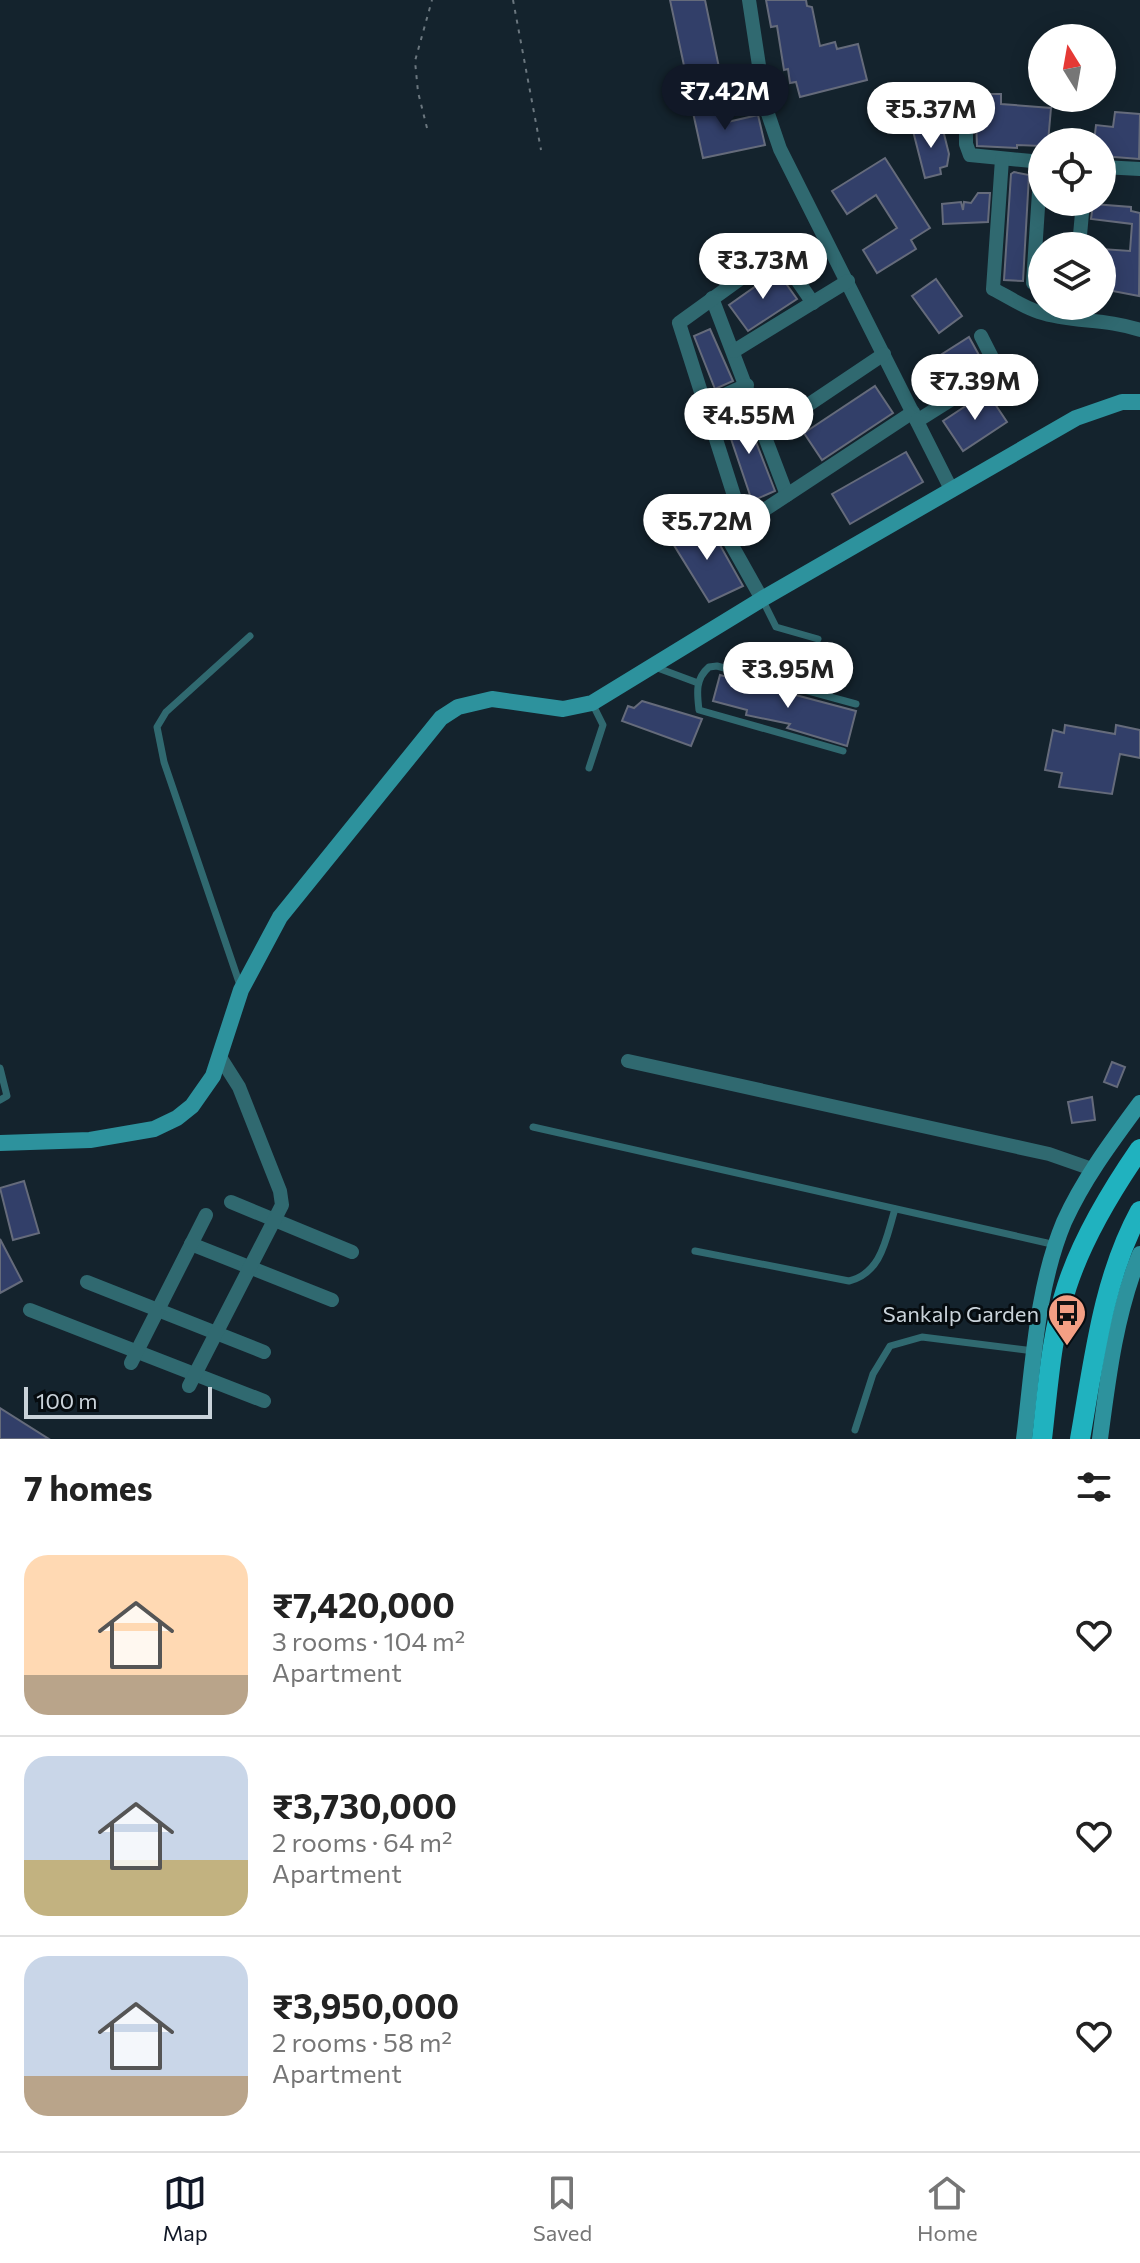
<!DOCTYPE html>
<html lang="en">
<head>
<meta charset="utf-8">
<style>
  :root { --surface:#fff; --page:#f2f2f2; --text:#222; --muted:#767676; --line:#e0e0e0; --accent:#111827 }
  body { margin:0; font-family:Commissioner,sans-serif; background:var(--page); color:var(--text); height:100vh; display:flex; flex-direction:column; font-size:30px; white-space:nowrap }
  * { box-sizing:border-box; margin:0 }
  p { font-size:26px; color:var(--muted) }
  .icon { flex:none; width:44px; height:44px; fill:none; stroke:currentColor; stroke-width:2; stroke-linecap:round; stroke-linejoin:round }
  .map { position:relative; height:1439px; overflow:hidden }
  .side { display:flex; flex-direction:column; background:var(--surface); flex:1 }
  .side>* { flex:none }
  .needle { width:52px; rotate:349deg }
  .buttons { position:absolute; left:1028px; top:24px; display:grid; gap:16px }
  .buttons a { display:grid; place-items:center; width:88px; height:88px; border-radius:50%; background:var(--surface); box-shadow:0 4px 20px #0003; font-size:40px }
  .scale { position:absolute; left:24px; bottom:20px; width:188px; box-sizing:border-box; padding-left:8px; border:4px solid #cad3da; border-top:0; font-size:22px; line-height:28px; white-space:nowrap; color:#cad3da; -webkit-text-stroke:6px #060c10; paint-order:stroke }
  .price { position:absolute; translate:-50% -68px; padding:0 18px; border-radius:28px; background:#fff; color:#222; font-size:26px; line-height:52px; filter:drop-shadow(0 2px 4px #0008) }
  .price::after { content:''; position:absolute; left:50%; top:48px; width:24px; height:18px; margin-left:-12px; background:inherit; clip-path:polygon(0 0,100% 0,50% 100%) }
  .price.active { background:var(--accent); color:#fff }
  ul { padding:0; list-style:none }
  li { display:flex; align-items:center; gap:24px; height:200px; padding:0 24px }
  li+li { border-top:2px solid var(--line) }
  li span { display:grid; place-items:center; flex:none; width:224px; height:160px; border-radius:24px; color:#555 }
  li>.icon { margin-inline-start:auto }
  span .icon { width:96px; height:96px; fill:#fffc; stroke-width:1 }
  li b { font-size:34px }
  h2 { display:flex; justify-content:space-between; align-items:center; height:96px; padding:0 24px; font-size:34px }
  .tabs { display:flex; justify-content:space-around; align-items:center; height:112px; border-top:2px solid var(--line); background:var(--surface); font-size:22px; color:var(--muted) }
  .tabs a { display:grid; justify-items:center; gap:4px }
  .tabs .active { color:var(--accent) }
  .map>svg:first-child { display:block }
</style>
</head>
<body>
<div class="map">
<svg width="1140" height="1439" viewBox="0 0 1140 1439">
  <rect width="100%" height="100%" fill="#14232d"/>
  <g fill="#323f69" stroke="#656b7b" stroke-width="2">
    <path d="M670,0H705L722,82L689,89Z"/>
    <path d="M766,0H806L807,6L812,7L820,46L835,42L837,49L858,44L867,80L800,97L796,82L790,83L788,69L784,70L777,26L771,27Z"/>
    <path d="M975,94H1001V104L1051,108L1048,142H1042V146L1017,145V148L977,146Z"/>
    <path d="M719,102L723,123L758,115L765,145L703,158L692,108Z"/>
    <path d="M1115,112L1140,114L1139,159L1102,156V142H1094L1096,125L1113,127Z"/>
    <path d="M925,123L932,131L943,130L949,154L947,166L940,168L941,174L925,178L912,127Z"/>
    <path d="M885,158L930,228L911,240L916,249L877,273L863,250L897,228L876,195L847,214L832,191Z"/>
    <path d="M1014,172L1029,175L1023,281L1004,280L1011,174Z"/>
    <path d="M978,193H990L988,222L943,224L942,204L961,202L963,210L964,202L971,203Z"/>
    <path d="M1093,204L1131,207V211L1140,213L1139,296L1102,289V249L1130,251L1132,224L1091,219Z"/>
    <path d="M777,271L797,299L748,331L729,305Z"/>
    <path d="M936,279L962,316L939,333L912,296Z"/>
    <path d="M710,329L733,381L715,389L694,336Z"/>
    <path d="M969,337L985,366L937,396L920,368Z"/>
    <path d="M875,386L893,413L822,460L804,433Z"/>
    <path d="M987,392L1007,422L963,451L943,421Z"/>
    <path d="M744,411L775,491L752,501L724,418Z"/>
    <path d="M906,452L923,482L850,524L832,494Z"/>
    <path d="M707,522L743,586L709,602L672,542L681,537L679,534Z"/>
    <path d="M720,675L856,711L847,746L787,728L790,724L746,715L747,710L713,701Z"/>
    <path d="M642,701L702,719L691,746L622,721L628,706L634,708Z"/>
    <path d="M1065,725L1115,734L1116,725L1140,730V758L1120,754L1112,794L1059,787L1062,773L1045,770L1053,730L1064,733Z"/>
    <path d="M1112,1062L1125,1067L1117,1087L1104,1082Z"/>
    <path d="M1092,1097L1095,1120L1072,1123L1068,1102Z"/>
    <path d="M24,1181L39,1233L13,1240L0,1188Z"/>
    <path d="M0,1239L22,1281L0,1293Z"/>
    <path d="M0,1408L49,1439H0Z"/>
  </g>
  <g fill="none" stroke-linecap="round" stroke-linejoin="round">
    <g stroke="#6b777f" stroke-width="2" stroke-dasharray="4 6" stroke-linecap="butt">
      <path d="M513,0L541,150"/>
      <path d="M427,128L418,92L415,61L432,0"/>
    </g>
    <g stroke="#306970" stroke-width="7">
      <path d="M762,599L776,627L818,639"/>
      <path d="M655,667L698,683"/>
      <path d="M843,751L699,710C697,693 695,679 709,667L717,666L856,704"/>
      <path d="M589,768L603,725L593,705"/>
      <path d="M240,985L164,762L157,727L166,712L250,636"/>
      <path d="M0,1068L7,1096L0,1100"/>
      <path d="M533,1127L1056,1245"/>
      <path d="M695,1251L849,1281C882,1273 886,1238 895,1209"/>
      <path d="M855,1430L873,1374L890,1346L922,1337L1034,1351"/>
    </g>
    <g stroke="#306970" stroke-width="14">
      <path d="M749,0L765,105L780,149L951,489"/>
      <path d="M966,98V144L970,155L1042,162"/>
      <path d="M1002,159L993,289C1007,296 1023,307 1039,312C1072,323 1105,318 1140,330"/>
      <path d="M1102,167L1140,169"/>
      <path d="M1079,246L1083,202"/>
      <path d="M1033,283L1041,162"/>
      <path d="M712,298L787,495"/>
      <path d="M813,303L784,261L769,258L679,323L743,524L913,412"/>
      <path d="M981,336L1012,397"/>
      <path d="M734,351L848,281"/>
      <path d="M705,404L747,385"/>
      <path d="M917,421L998,370"/>
      <path d="M765,434L884,354"/>
      <path d="M666,529L711,508L762,599"/>
      <path d="M628,1061L1049,1154L1092,1169"/>
      <path d="M231,1202L352,1252"/>
      <path d="M191,1244L332,1300"/>
      <path d="M87,1282L264,1352"/>
      <path d="M30,1310L264,1401"/>
      <path d="M131,1363L206,1215"/>
      <path d="M189,1386L282,1205L280,1191L239,1087L220,1057"/>
    </g>
    <g stroke="#2d929d" stroke-width="16">
      <path d="M0,1143L90,1140L154,1129L177,1118L192,1106L213,1076L241,990L280,917L441,718L458,707L492,699L563,709L592,703L762,599L1076,418L1122,402H1140"/>
      <path d="M1024,1439C1033,1368 1036,1289 1064,1222C1084,1178 1112,1141 1140,1103"/>
      <path d="M1100,1439C1108,1377 1116,1312 1140,1254"/>
    </g>
    <g stroke="#20b2bf" stroke-width="20">
      <path d="M1042,1439C1048,1388 1051,1335 1067,1286C1083,1237 1111,1191 1140,1149"/>
      <path d="M1080,1439C1094,1361 1102,1281 1140,1211"/>
    </g>
  </g>
  <defs>
    <g id="bus-pin" transform="scale(2)"><path d="M0 17L-7.5 6A9.5 9.5 0 1 1 7.5 6Z" fill="#f39f84" stroke="#060c10"/><path d="M-5-6H5V4H4V6H2V4H-2V6H-4V4H-5ZM-3.5-4V0h7V-4ZM-3.5 1.2v1.5H-2V1.2ZM2 1.2v1.5H3.5V1.2Z" fill="#111"/></g>
  </defs>
  <g fill-rule="evenodd">
    <use href="#bus-pin" x="1067" y="1313"/>
  </g>
  <g text-anchor="middle" dominant-baseline="central" stroke-width="6" stroke-linejoin="round" paint-order="stroke">
    <g font-size="22" fill="#cad3da" stroke="#060c10" text-anchor="end">
      <text x="1039" y="1313">Sankalp Garden</text>
    </g>
  </g>
</svg>
<div class="buttons">
<a><svg class="needle" viewBox="-14 -14 28 28"><path d="M0-13l5 13h-10z" fill="#e53935"/><path d="M0 13l5-13h-10z" fill="#767676"/></svg></a>
<a><svg class="icon" aria-label="locate" viewBox="0 0 24 24"><circle cx="12" cy="12" r="6"/><path d="M12 2v4M12 18v4M2 12h4M18 12h4"/></svg></a>
<a><svg class="icon" aria-label="layers" viewBox="0 0 24 24"><path d="M12 4l9 5-9 5-9-5zM3 14l9 5 9-5"/></svg></a>
</div>
<div class="scale">100 m</div>
<b class="price active" style="left:725px;top:132px">₹7.42M</b>
<b class="price" style="left:931px;top:150px">₹5.37M</b>
<b class="price" style="left:763px;top:301px">₹3.73M</b>
<b class="price" style="left:975px;top:422px">₹7.39M</b>
<b class="price" style="left:749px;top:456px">₹4.55M</b>
<b class="price" style="left:707px;top:562px">₹5.72M</b>
<b class="price" style="left:788px;top:710px">₹3.95M</b>
</div>
<section class="side">
<h2>7 homes<svg class="icon" aria-label="filters" viewBox="0 0 24 24"><path d="M4 7h16M4 17h16"/><circle cx="9" cy="7" r="2"/><circle cx="15" cy="17" r="2"/></svg></h2>
<ul>
<li><span style="background:linear-gradient(#ffd9b3 75%,#b9a48a 0)"><svg class="icon" aria-label="home" viewBox="0 0 24 24"><path d="M3 11l9-7 9 7M6 9v11h12V9"/></svg></span><div><b>₹7,420,000</b><p>3 rooms · 104 m²</p><p>Apartment</p></div><svg class="icon" aria-label="heart" viewBox="0 0 24 24"><path d="M12 20l-8-8c-3-5 5-10 8-4 3-6 11-1 8 4z"/></svg></li>
<li><span style="background:linear-gradient(#c9d6e8 65%,#c2b280 0)"><svg class="icon" aria-label="home" viewBox="0 0 24 24"><path d="M3 11l9-7 9 7M6 9v11h12V9"/></svg></span><div><b>₹3,730,000</b><p>2 rooms · 64 m²</p><p>Apartment</p></div><svg class="icon" aria-label="heart" viewBox="0 0 24 24"><path d="M12 20l-8-8c-3-5 5-10 8-4 3-6 11-1 8 4z"/></svg></li>
<li><span style="background:linear-gradient(#c9d6e8 75%,#b9a48a 0)"><svg class="icon" aria-label="home" viewBox="0 0 24 24"><path d="M3 11l9-7 9 7M6 9v11h12V9"/></svg></span><div><b>₹3,950,000</b><p>2 rooms · 58 m²</p><p>Apartment</p></div><svg class="icon" aria-label="heart" viewBox="0 0 24 24"><path d="M12 20l-8-8c-3-5 5-10 8-4 3-6 11-1 8 4z"/></svg></li>
</ul>
</section>
<nav class="tabs">
<a class="active"><svg class="icon" aria-label="map" viewBox="0 0 24 24"><path d="M3 6l6-2 6 2 6-2v14l-6 2-6-2-6 2zM9 4v14M15 6v14"/></svg>Map</a>
<a><svg class="icon" aria-label="saved" viewBox="0 0 24 24"><path d="M7 4h10v16l-5-4-5 4z"/></svg>Saved</a>
<a><svg class="icon" aria-label="home" viewBox="0 0 24 24"><path d="M3 11l9-7 9 7M6 9v11h12V9"/></svg>Home</a>
</nav>
</body>
</html>
